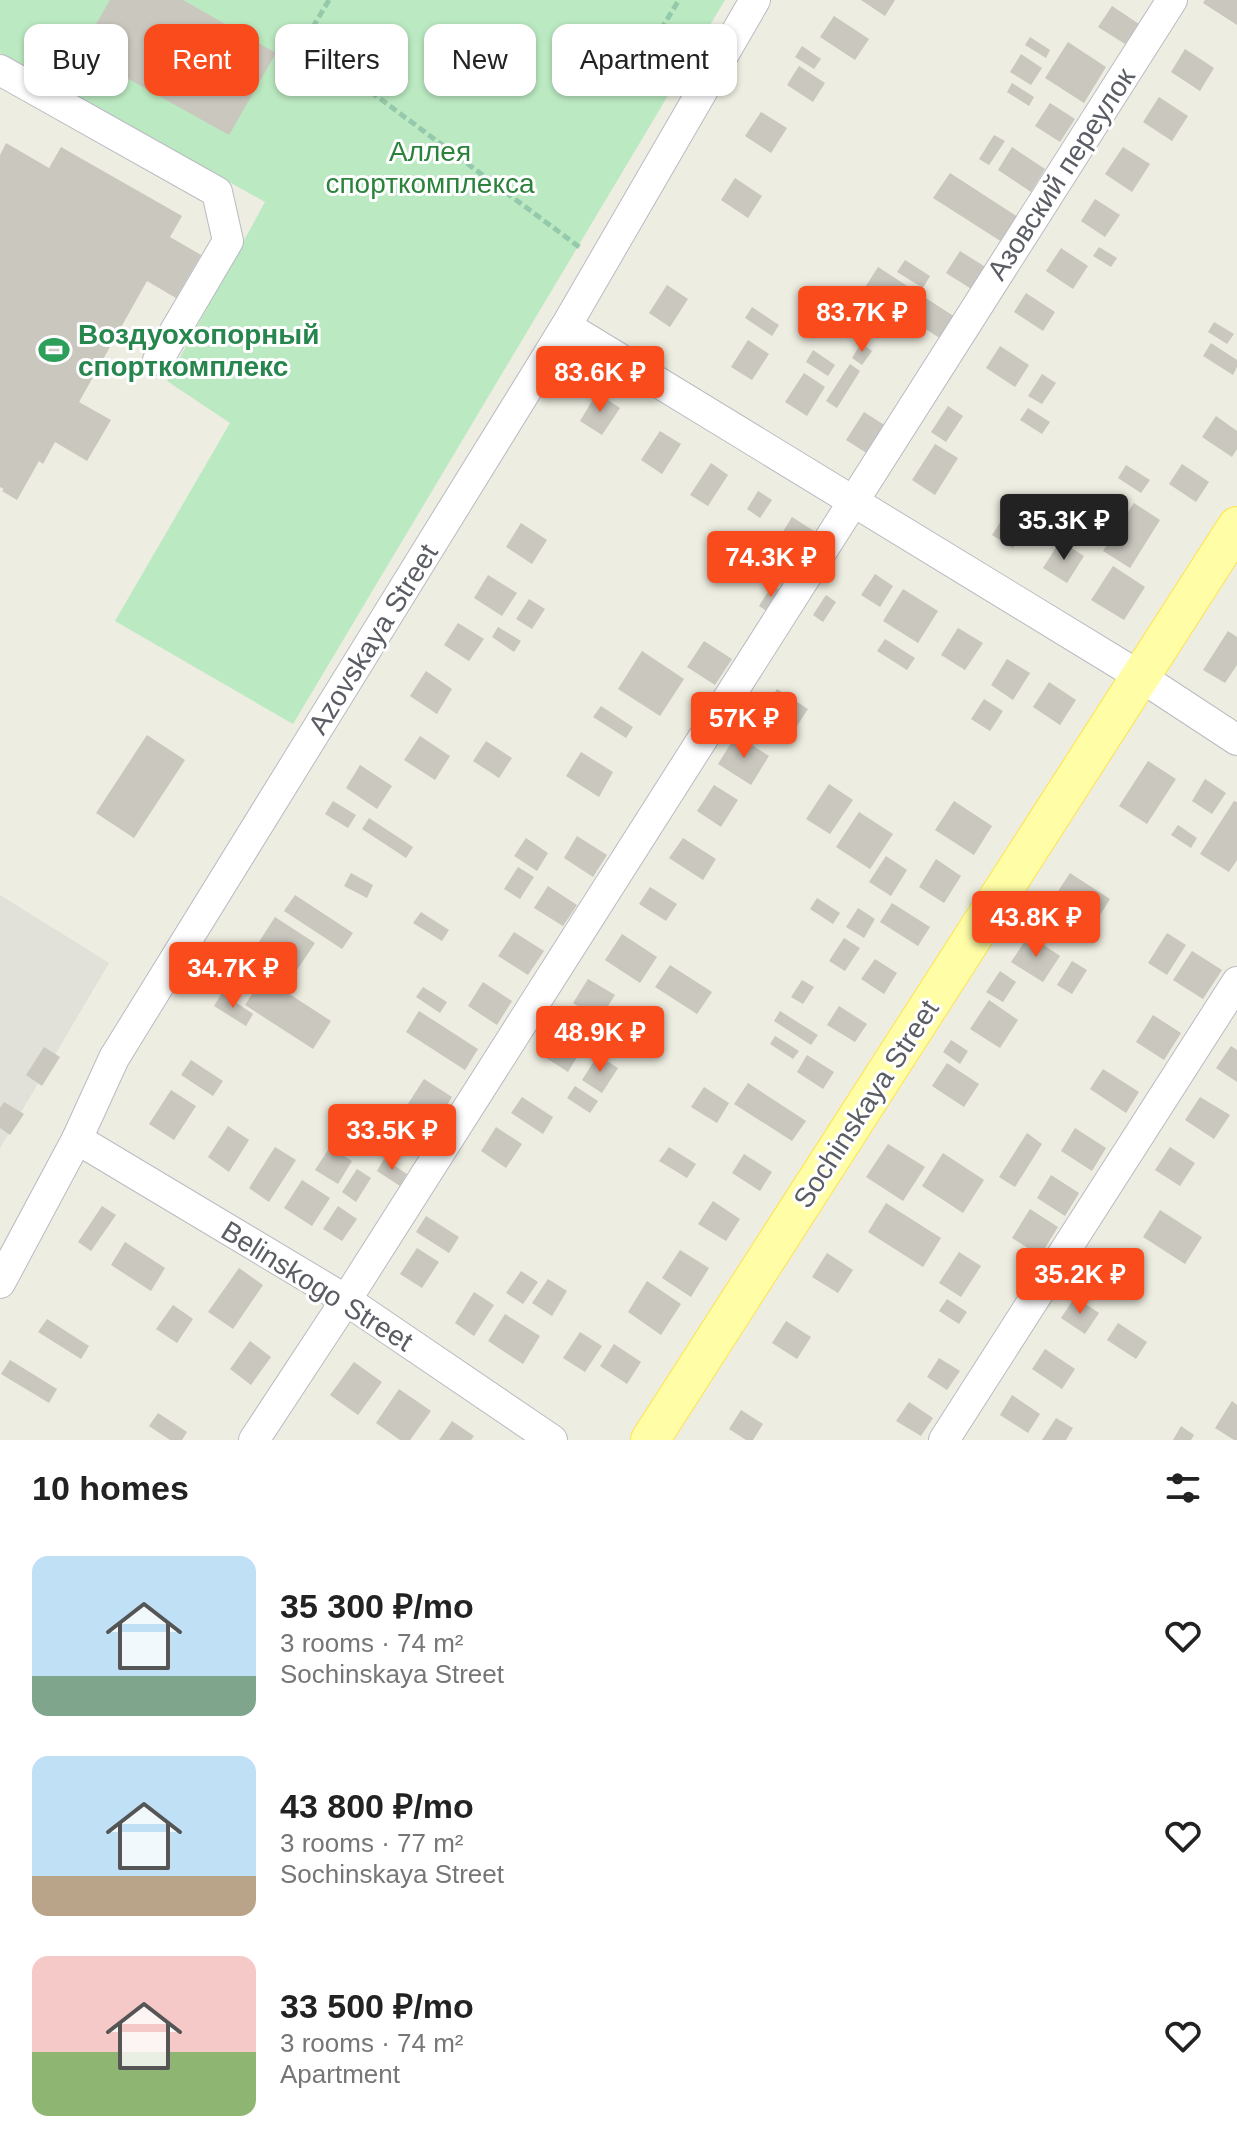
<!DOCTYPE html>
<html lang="en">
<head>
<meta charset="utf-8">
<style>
  :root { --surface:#fff; --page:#f2f2f2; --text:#222; --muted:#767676; --accent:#f94b1c }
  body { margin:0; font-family:Helvetica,sans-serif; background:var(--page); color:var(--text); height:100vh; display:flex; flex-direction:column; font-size:30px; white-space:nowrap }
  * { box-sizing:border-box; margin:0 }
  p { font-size:26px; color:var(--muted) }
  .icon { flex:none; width:44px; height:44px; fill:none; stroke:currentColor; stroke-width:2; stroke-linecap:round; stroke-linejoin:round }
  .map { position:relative; height:1440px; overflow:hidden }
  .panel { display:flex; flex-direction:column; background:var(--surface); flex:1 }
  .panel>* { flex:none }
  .hud { position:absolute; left:24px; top:24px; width:800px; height:72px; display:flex; gap:16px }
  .price { position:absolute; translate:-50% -68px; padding:0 18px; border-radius:8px; background:var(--accent); color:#fff; font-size:26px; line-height:52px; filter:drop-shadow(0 2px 4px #0008) }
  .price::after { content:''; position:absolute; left:50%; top:48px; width:24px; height:18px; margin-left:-12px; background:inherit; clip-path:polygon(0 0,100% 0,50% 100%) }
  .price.active { background:#222; color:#fff }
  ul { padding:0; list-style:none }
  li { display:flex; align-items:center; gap:24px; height:200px; padding:0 32px }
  li span { display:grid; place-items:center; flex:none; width:224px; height:160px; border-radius:16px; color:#555 }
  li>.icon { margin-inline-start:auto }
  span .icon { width:96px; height:96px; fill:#fffc; stroke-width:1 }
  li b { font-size:34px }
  h2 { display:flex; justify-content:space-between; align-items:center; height:96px; padding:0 32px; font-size:34px }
  .tag { padding:0 28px; border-radius:16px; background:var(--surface); box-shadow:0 2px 6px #0004; font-size:28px; line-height:72px }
  .tag.active { background:var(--accent); color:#fff }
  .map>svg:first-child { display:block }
</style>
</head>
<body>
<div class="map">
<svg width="1237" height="1440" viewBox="0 0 1237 1440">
  <rect width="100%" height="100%" fill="#eeede1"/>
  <path fill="#e1e0d9" d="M0,895L109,963L0,1148Z"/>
  <path fill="#bbe9c1" d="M0,0H725L293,724L115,621L230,423L167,381L265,202L0,53Z"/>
  <g fill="#c9c7be">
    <path d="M110,0H183L276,53L229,135L80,52Z"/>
    <path d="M861,0H895L885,16Z"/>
    <path d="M1205,0H1237V25L1203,3Z"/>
    <path d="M1112,6L1139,24L1125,44L1098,27Z"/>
    <path d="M834,16L869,39L855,60L820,37Z"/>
    <path d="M1030,37L1050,50L1046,58L1025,45Z"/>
    <path d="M1068,42L1106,67L1084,103L1045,78Z"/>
    <path d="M802,46L821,59L814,69L795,57Z"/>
    <path d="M1185,49L1214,68L1200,91L1171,72Z"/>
    <path d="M1021,54L1042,68L1031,85L1010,72Z"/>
    <path d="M799,66L825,83L813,102L787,85Z"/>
    <path d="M1012,83L1034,97L1029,106L1007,92Z"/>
    <path d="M1159,97L1188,116L1172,141L1143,122Z"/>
    <path d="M1050,103L1075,119L1060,142L1035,126Z"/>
    <path d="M761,112L787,128L771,153L745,136Z"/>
    <path d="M994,135L1005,141L989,165L979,159Z"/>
    <path d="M6,143L49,168L61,147L182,216L170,237L201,255L176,298L147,281L79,402L111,420L87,461L55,442L43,464L39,461L17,500L2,491L4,489L0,487V155Z"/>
    <path d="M1012,147L1045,169L1031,192L998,170Z"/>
    <path d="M1123,147L1150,164L1132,192L1105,174Z"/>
    <path d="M950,173L1018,217L1002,242L933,198Z"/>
    <path d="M735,178L762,196L748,218L721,200Z"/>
    <path d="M1095,199L1120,215L1105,237L1081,221Z"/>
    <path d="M1099,247L1117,258L1111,267L1093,256Z"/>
    <path d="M1061,248L1088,266L1073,289L1046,271Z"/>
    <path d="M960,251L987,268L973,290L946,273Z"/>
    <path d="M905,260L930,276L923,288L897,272Z"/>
    <path d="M878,267L955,317L941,339L864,289Z"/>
    <path d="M667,285L688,299L670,327L649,313Z"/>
    <path d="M1026,293L1055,312L1043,331L1014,312Z"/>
    <path d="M847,295L866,308L859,319L840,306Z"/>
    <path d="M752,307L779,325L772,336L745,318Z"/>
    <path d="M1214,322L1234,334L1227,344L1208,332Z"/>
    <path d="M748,340L769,354L752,380L731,367Z"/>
    <path d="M861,343L872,351L862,365L852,358Z"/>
    <path d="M1211,343L1237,360V367L1233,375L1203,356Z"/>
    <path d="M1000,346L1029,365L1015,387L986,368Z"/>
    <path d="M813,350L835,365L828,376L806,362Z"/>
    <path d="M850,364L860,371L837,408L826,401Z"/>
    <path d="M804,373L825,387L807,416L785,402Z"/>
    <path d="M1042,374L1056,383L1042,404L1028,396Z"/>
    <path d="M597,393L620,408L602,435L580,421Z"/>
    <path d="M948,406L963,416L946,442L931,432Z"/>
    <path d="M1028,408L1050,422L1042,434L1020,420Z"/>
    <path d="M864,412L886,426L868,454L846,440Z"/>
    <path d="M1216,416L1237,431V449L1232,457L1202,437Z"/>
    <path d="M660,431L681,444L662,474L641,460Z"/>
    <path d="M935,444L958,458L935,495L912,480Z"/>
    <path d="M711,463L728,475L708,506L690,495Z"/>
    <path d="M1182,464L1209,482L1196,502L1169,484Z"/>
    <path d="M1126,465L1150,480L1141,493L1118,478Z"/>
    <path d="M758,491L772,500L760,518L747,509Z"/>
    <path d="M1134,503L1160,520L1130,568L1103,551Z"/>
    <path d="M1009,508L1029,522L1013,548L992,535Z"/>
    <path d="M792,517L814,531L797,556L776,543Z"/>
    <path d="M521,523L547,540L532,564L506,547Z"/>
    <path d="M1060,541L1084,556L1067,583L1043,568Z"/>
    <path d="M1113,566L1145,587L1124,620L1091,600Z"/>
    <path d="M875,574L893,586L880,607L861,595Z"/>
    <path d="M488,575L517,593L502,616L474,598Z"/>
    <path d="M772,585L783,592L770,613L759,606Z"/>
    <path d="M903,589L938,611L918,643L883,621Z"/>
    <path d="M826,595L836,602L823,622L813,615Z"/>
    <path d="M529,599L545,609L532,629L516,619Z"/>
    <path d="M458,623L484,639L469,661L444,645Z"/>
    <path d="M498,627L521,641L514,652L492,637Z"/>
    <path d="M958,628L983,643L965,670L941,655Z"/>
    <path d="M1228,631L1237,637V665L1225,683L1203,670Z"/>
    <path d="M885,639L915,658L907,670L877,651Z"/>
    <path d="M704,641L732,659L715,685L687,667Z"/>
    <path d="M642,651L684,679L660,716L618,689Z"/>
    <path d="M1007,659L1030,673L1013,700L991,685Z"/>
    <path d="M426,671L452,689L437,714L410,696Z"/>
    <path d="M1049,682L1076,700L1060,725L1033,707Z"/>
    <path d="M777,689L808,709L795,729L764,709Z"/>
    <path d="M984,699L1003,711L990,731L971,719Z"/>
    <path d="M601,706L633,727L626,738L593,717Z"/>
    <path d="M147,735L185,760L134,838L96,813Z"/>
    <path d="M736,735L769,756L751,785L718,764Z"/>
    <path d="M420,736L450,756L435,780L404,760Z"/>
    <path d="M486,741L512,758L499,778L473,761Z"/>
    <path d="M581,752L613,772L599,797L566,776Z"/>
    <path d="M1148,761L1176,779L1147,824L1119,806Z"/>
    <path d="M360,765L392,786L377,809L346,788Z"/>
    <path d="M1205,779L1226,793L1212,814L1192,801Z"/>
    <path d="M829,784L853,800L830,834L806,819Z"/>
    <path d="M714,785L738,800L721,827L697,811Z"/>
    <path d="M333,801L356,815L348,828L325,814Z"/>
    <path d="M954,801L992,826L974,855L935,830Z"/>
    <path d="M1234,801L1237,802V860L1229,872L1200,854Z"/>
    <path d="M859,812L893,834L870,869L836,847Z"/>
    <path d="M369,818L413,847L406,858L362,829Z"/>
    <path d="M1178,825L1197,838L1191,848L1171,835Z"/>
    <path d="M577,836L607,855L593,877L564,858Z"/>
    <path d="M526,838L548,853L537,871L514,856Z"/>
    <path d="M683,838L716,859L703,880L669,858Z"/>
    <path d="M886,856L907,870L891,896L869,882Z"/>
    <path d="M936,859L961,876L944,903L919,887Z"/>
    <path d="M518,867L534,877L520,899L504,889Z"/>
    <path d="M351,873L373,885L367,898L344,886Z"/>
    <path d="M1070,873L1110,899L1090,931L1049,905Z"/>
    <path d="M548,886L577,905L563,926L534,908Z"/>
    <path d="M650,887L677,904L666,921L639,904Z"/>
    <path d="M295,895L353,933L342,949L284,911Z"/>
    <path d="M817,898L840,913L833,924L810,909Z"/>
    <path d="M892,903L930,927L918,946L880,922Z"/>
    <path d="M858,908L875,919L864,938L846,927Z"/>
    <path d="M421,912L449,930L442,941L413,923Z"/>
    <path d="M275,917L315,943L297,970L257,945Z"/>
    <path d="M514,932L544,951L528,975L498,956Z"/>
    <path d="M1167,933L1186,945L1167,975L1148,963Z"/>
    <path d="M622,934L657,957L640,983L605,960Z"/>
    <path d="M1029,935L1060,956L1043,982L1011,962Z"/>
    <path d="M844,938L860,948L845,971L829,961Z"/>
    <path d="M1192,951L1222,970L1203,999L1173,980Z"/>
    <path d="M875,959L897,973L884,994L861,979Z"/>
    <path d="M1072,961L1087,970L1072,994L1057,985Z"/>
    <path d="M670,965L712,992L697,1014L655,987Z"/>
    <path d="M1000,971L1016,982L1003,1002L986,992Z"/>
    <path d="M263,977L331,1021L313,1049L245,1005Z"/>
    <path d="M588,979L615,995L599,1020L573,1003Z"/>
    <path d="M802,980L814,987L803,1004L791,997Z"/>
    <path d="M483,982L512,1001L497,1025L468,1006Z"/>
    <path d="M423,987L447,1002L440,1013L416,997Z"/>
    <path d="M222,993L253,1014L246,1026L214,1006Z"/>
    <path d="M989,1000L1018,1020L1000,1048L970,1029Z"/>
    <path d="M839,1006L867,1024L855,1042L827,1025Z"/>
    <path d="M629,1008L643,1017L623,1049L608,1040Z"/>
    <path d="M419,1011L478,1049L465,1070L406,1032Z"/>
    <path d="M780,1011L818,1035L811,1045L774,1021Z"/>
    <path d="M1153,1015L1181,1033L1164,1060L1136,1042Z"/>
    <path d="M556,1030L583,1047L568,1072L540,1054Z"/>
    <path d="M775,1036L799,1051L793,1059L770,1044Z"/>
    <path d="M951,1040L968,1051L960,1064L943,1052Z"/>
    <path d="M1231,1046L1237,1050V1082L1216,1068Z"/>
    <path d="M44,1047L60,1057L42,1086L26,1075Z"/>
    <path d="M598,1055L618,1068L602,1093L582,1080Z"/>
    <path d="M807,1055L834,1072L823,1089L797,1072Z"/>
    <path d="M191,1060L223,1081L213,1096L181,1075Z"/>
    <path d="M947,1063L979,1084L964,1107L932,1086Z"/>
    <path d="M1103,1069L1139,1092L1126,1113L1090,1089Z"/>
    <path d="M424,1079L452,1097L435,1125L406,1107Z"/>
    <path d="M748,1083L806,1121L792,1141L734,1104Z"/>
    <path d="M575,1086L598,1101L590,1113L567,1098Z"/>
    <path d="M704,1087L729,1103L717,1123L691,1107Z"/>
    <path d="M171,1090L196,1106L174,1140L149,1124Z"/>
    <path d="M522,1097L553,1117L543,1134L511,1113Z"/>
    <path d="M1200,1097L1230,1115L1214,1139L1185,1120Z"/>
    <path d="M4,1102L24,1114L10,1135L0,1128V1108Z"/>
    <path d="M228,1126L249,1140L229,1172L208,1157Z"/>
    <path d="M496,1127L522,1144L506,1168L481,1151Z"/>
    <path d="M1075,1128L1106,1148L1092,1171L1061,1151Z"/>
    <path d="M1027,1133L1042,1144L1015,1187L999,1177Z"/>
    <path d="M888,1144L925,1167L903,1201L866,1177Z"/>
    <path d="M275,1147L296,1160L269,1202L249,1188Z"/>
    <path d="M330,1147L352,1161L338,1184L315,1170Z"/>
    <path d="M669,1147L696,1164L687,1178L659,1161Z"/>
    <path d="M1170,1147L1195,1163L1180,1186L1155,1170Z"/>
    <path d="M943,1153L984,1180L963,1213L922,1186Z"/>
    <path d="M744,1154L772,1172L760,1191L732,1173Z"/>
    <path d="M384,1159L407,1174L400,1186L377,1171Z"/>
    <path d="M357,1169L371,1178L356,1202L342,1192Z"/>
    <path d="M1051,1175L1079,1193L1065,1216L1037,1198Z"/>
    <path d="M302,1180L330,1198L312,1226L284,1208Z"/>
    <path d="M713,1201L740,1219L726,1241L698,1224Z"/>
    <path d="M886,1203L941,1238L923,1267L868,1232Z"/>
    <path d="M102,1206L116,1215L91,1251L78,1242Z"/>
    <path d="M338,1206L357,1219L342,1241L323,1229Z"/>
    <path d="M1030,1209L1058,1227L1040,1256L1012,1238Z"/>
    <path d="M1160,1210L1202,1237L1185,1264L1143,1237Z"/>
    <path d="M426,1216L459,1237L449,1253L416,1232Z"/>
    <path d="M125,1242L165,1268L151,1291L111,1265Z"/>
    <path d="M417,1248L439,1262L422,1288L400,1274Z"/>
    <path d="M1108,1248L1134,1264L1120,1286L1094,1269Z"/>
    <path d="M680,1250L709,1268L691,1297L662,1278Z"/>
    <path d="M959,1252L981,1266L961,1297L939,1283Z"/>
    <path d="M827,1253L853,1270L838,1293L812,1277Z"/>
    <path d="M239,1268L263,1285L233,1329L208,1312Z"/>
    <path d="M521,1271L538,1282L523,1304L506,1293Z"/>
    <path d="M548,1279L567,1291L552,1316L532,1303Z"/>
    <path d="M647,1281L681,1304L661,1335L628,1312Z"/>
    <path d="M474,1292L494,1305L474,1336L455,1323Z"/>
    <path d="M1075,1297L1099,1313L1085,1334L1061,1318Z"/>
    <path d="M947,1299L967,1312L959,1324L939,1311Z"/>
    <path d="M173,1305L193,1319L177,1343L156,1329Z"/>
    <path d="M505,1314L540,1336L523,1364L488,1341Z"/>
    <path d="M47,1319L89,1346L81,1359L38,1332Z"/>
    <path d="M786,1321L811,1337L797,1359L772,1343Z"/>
    <path d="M1118,1323L1147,1342L1136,1359L1107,1340Z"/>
    <path d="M580,1332L602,1346L585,1372L563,1358Z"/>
    <path d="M250,1341L271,1357L251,1385L230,1369Z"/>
    <path d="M614,1344L641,1362L627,1384L600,1366Z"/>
    <path d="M1045,1349L1075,1369L1062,1389L1032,1369Z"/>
    <path d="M939,1358L960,1371L947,1390L927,1377Z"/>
    <path d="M10,1360L57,1389L49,1403L1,1374Z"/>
    <path d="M354,1362L382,1382L358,1415L330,1395Z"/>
    <path d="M399,1389L431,1411L410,1440H400L376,1423Z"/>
    <path d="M1012,1395L1040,1414L1028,1433L1000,1415Z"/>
    <path d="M1232,1401L1237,1405V1440H1234L1215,1428Z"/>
    <path d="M909,1402L933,1418L921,1436L896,1421Z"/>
    <path d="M741,1410L763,1424L753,1440H746L729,1429Z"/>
    <path d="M158,1413L187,1432L182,1440H170L149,1426Z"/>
    <path d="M1056,1418L1073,1428L1066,1440H1042Z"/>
    <path d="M452,1421L474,1436L471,1440H439Z"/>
    <path d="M1181,1426L1194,1435L1191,1440H1173Z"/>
  </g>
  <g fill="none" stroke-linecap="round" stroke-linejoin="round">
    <g stroke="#b9bbc2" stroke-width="32">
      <g id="minor">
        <path d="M0,70L217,192L228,241L158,360"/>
        <path d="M566,326L1141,677L1237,740"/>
        <path d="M77,1139L346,1300L552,1440"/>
        <path d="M0,1283L77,1139L114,1058L566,326L755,0"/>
        <path d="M254,1440L346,1300L1172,0"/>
        <path d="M944,1440L1237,982"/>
      </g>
    </g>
    <g stroke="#ffe44a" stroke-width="40">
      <path id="major" d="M650,1440L1237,526"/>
    </g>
    <g stroke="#94caab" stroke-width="5" stroke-dasharray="8 4" stroke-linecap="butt">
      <path d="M329,0L304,42L582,249"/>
      <path d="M623,91L679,0"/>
    </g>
    <use href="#minor" stroke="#fff" stroke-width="30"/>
    <use href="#major" stroke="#fffda5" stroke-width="38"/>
  </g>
  <defs>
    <g id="stadium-bare" transform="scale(2.4)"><path d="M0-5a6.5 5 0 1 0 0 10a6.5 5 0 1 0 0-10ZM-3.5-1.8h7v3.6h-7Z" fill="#2e9e5b" stroke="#fff" stroke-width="2.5" paint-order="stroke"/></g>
  </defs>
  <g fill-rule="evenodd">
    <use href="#stadium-bare" x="54" y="350"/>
  </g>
  <g text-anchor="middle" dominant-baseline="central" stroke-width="6" stroke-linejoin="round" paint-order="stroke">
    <g font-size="28" fill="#2b823b" stroke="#fff">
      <text x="430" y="151">Аллея<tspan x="430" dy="32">спорткомплекса</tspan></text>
    </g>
    <g font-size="28" fill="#5a5d64" stroke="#fff">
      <text transform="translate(1061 174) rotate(-57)">Азовский переулок</text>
      <text transform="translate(373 639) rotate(-58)">Azovskaya Street</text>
      <text transform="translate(866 1104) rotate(-57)">Sochinskaya Street</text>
      <text transform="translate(317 1286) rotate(32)">Belinskogo Street</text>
    </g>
    <g font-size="28" font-weight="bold" fill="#27864d" stroke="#fff" text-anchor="start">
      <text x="78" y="334">Воздуохопорный<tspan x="78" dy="32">спорткомплекс</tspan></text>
    </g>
  </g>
</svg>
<b class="price" style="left:862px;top:354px">83.7K ₽</b>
<b class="price" style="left:600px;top:414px">83.6K ₽</b>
<b class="price active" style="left:1064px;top:562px">35.3K ₽</b>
<b class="price" style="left:771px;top:599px">74.3K ₽</b>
<b class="price" style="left:744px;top:760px">57K ₽</b>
<b class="price" style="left:1036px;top:959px">43.8K ₽</b>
<b class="price" style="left:233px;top:1010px">34.7K ₽</b>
<b class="price" style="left:600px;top:1074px">48.9K ₽</b>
<b class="price" style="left:392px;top:1172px">33.5K ₽</b>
<b class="price" style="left:1080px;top:1316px">35.2K ₽</b>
<div class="hud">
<a class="tag">Buy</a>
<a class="tag active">Rent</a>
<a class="tag">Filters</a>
<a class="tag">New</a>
<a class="tag">Apartment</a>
</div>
</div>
<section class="panel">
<h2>10 homes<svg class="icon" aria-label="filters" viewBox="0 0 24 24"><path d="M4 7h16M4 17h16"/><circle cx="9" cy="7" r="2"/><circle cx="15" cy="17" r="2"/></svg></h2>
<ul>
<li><span style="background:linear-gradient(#bfe0f5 75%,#7fa58c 0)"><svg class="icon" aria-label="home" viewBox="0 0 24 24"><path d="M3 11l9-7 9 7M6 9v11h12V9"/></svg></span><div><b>35 300 ₽/mo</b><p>3 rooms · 74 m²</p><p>Sochinskaya Street</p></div><svg class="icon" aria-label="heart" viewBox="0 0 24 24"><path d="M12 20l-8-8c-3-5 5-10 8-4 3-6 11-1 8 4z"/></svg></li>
<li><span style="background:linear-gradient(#bfe0f5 75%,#b9a48a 0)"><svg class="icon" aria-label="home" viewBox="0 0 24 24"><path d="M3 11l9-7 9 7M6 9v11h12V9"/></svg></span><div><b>43 800 ₽/mo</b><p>3 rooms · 77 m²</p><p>Sochinskaya Street</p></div><svg class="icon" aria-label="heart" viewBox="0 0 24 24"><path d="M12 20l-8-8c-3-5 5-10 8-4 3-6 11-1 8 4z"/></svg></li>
<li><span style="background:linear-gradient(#f6c9c9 60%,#8fb573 0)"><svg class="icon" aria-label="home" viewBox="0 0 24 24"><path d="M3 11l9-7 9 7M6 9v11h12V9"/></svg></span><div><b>33 500 ₽/mo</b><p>3 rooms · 74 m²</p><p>Apartment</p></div><svg class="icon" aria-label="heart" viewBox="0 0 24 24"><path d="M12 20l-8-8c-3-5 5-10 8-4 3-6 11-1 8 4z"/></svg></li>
</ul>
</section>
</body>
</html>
